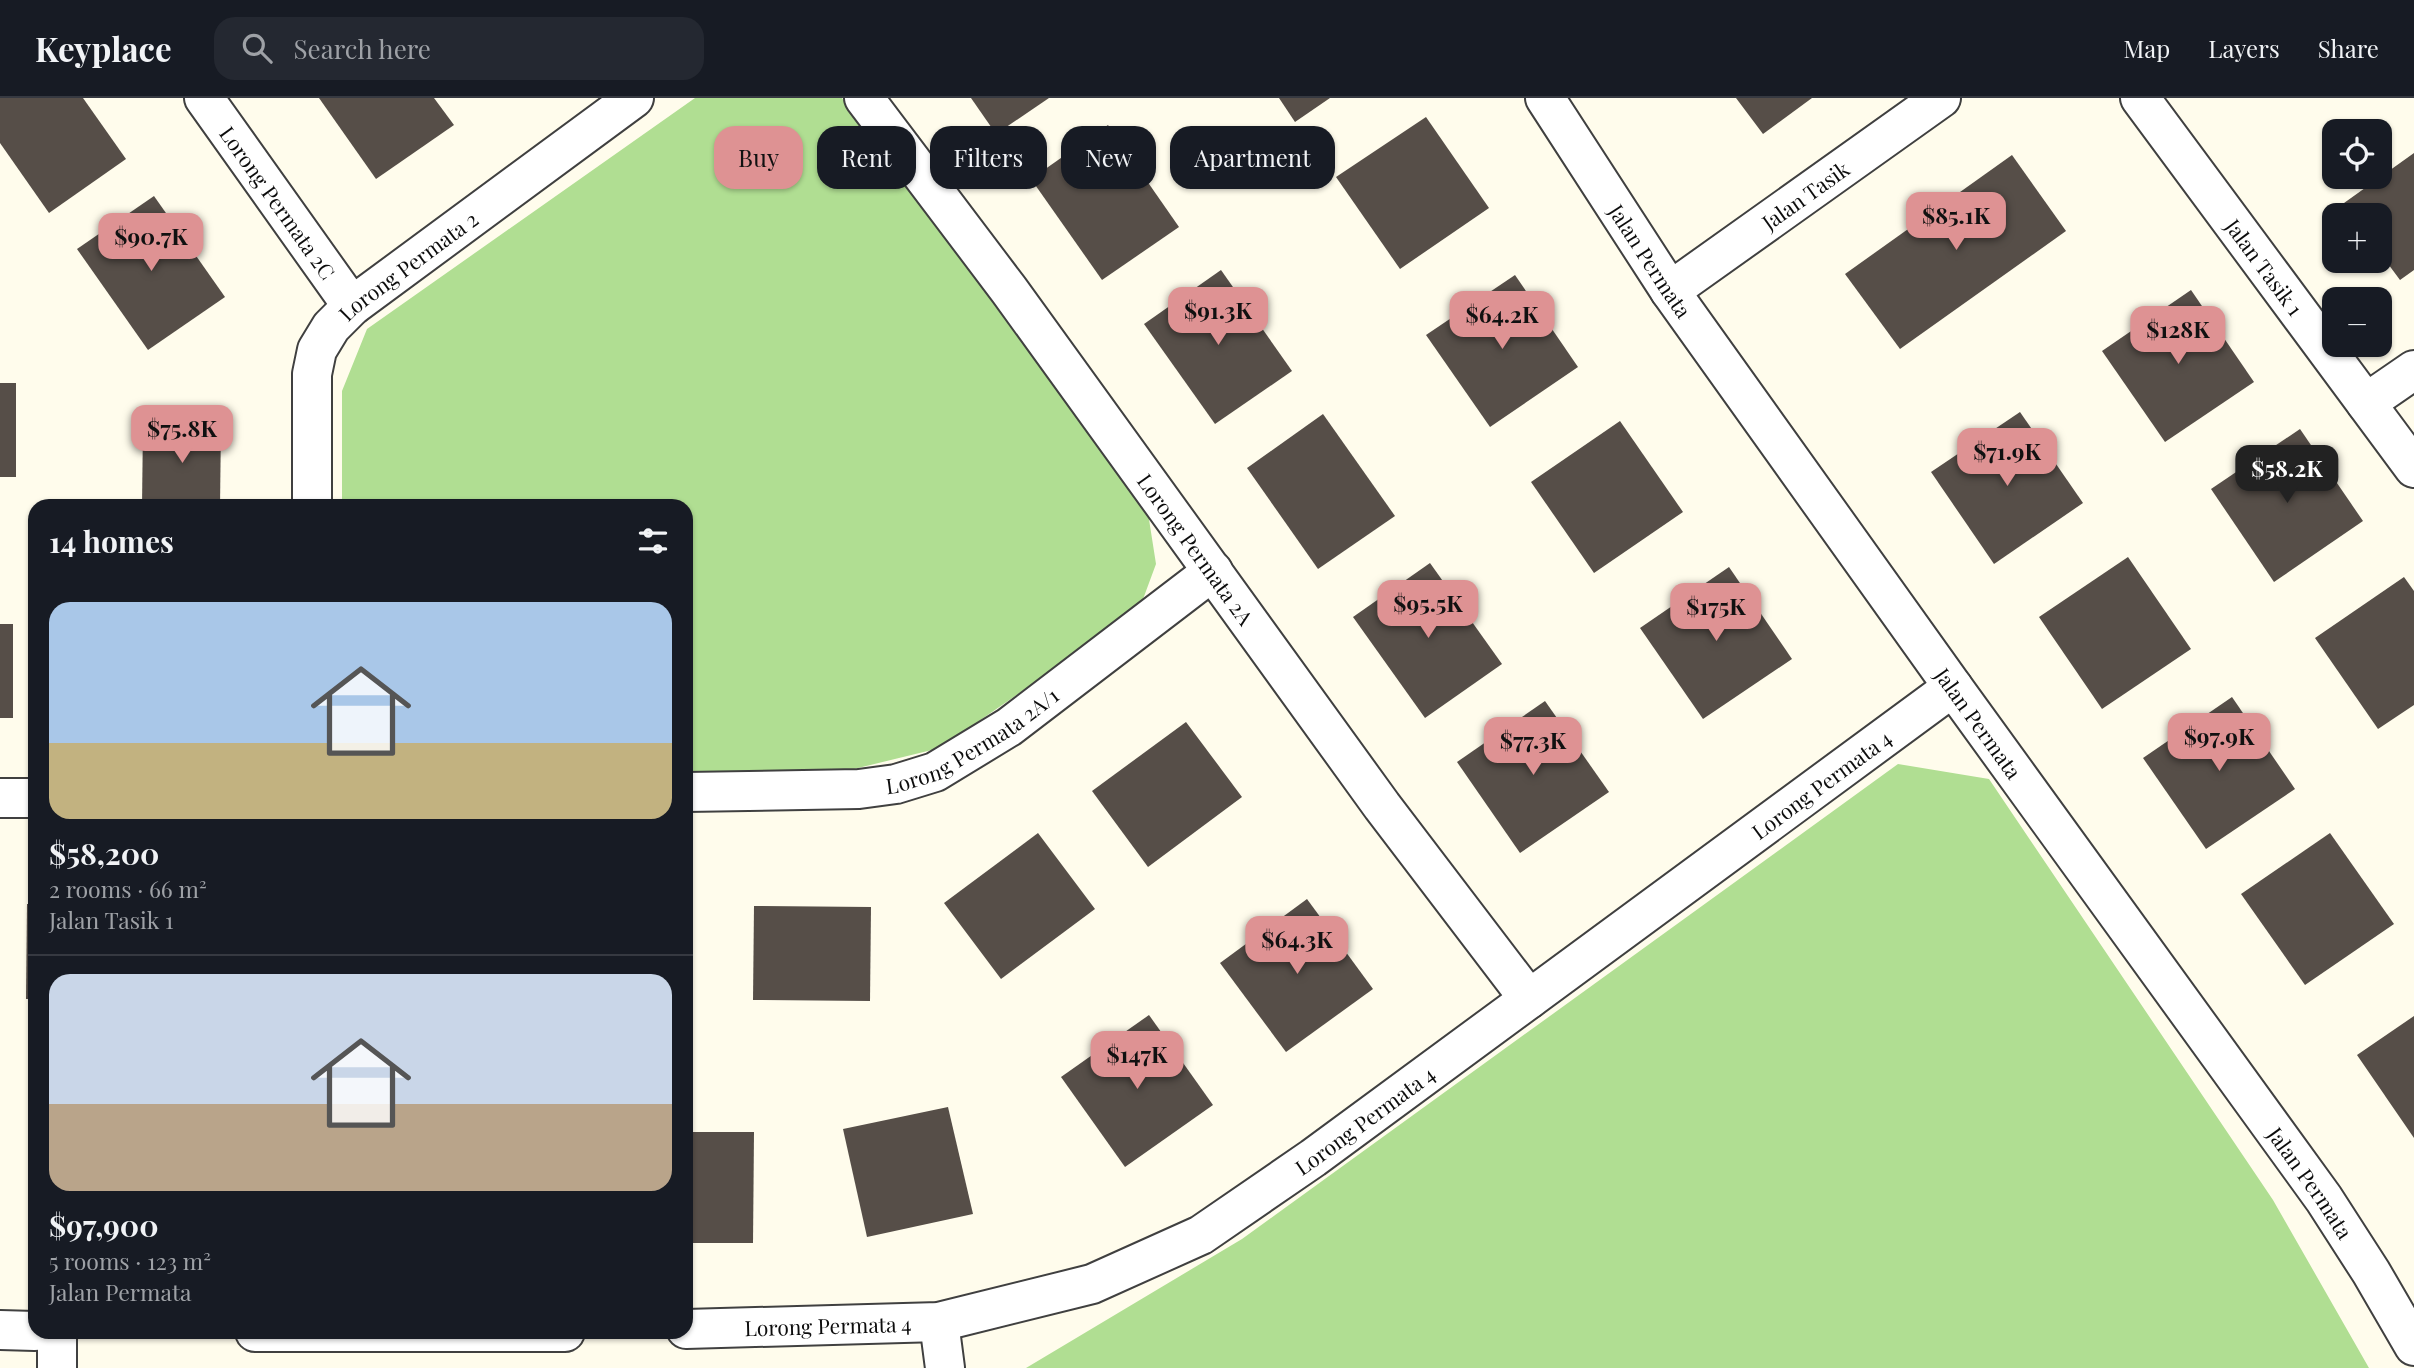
<!DOCTYPE html>
<html lang="en">
<head>
<meta charset="utf-8">
<style>
  :root { --surface:#171b24; --page:#242831; --text:#f1f3f6; --muted:#9ea1a6; --line:#363941; --accent:#de9293 }
  body { margin:0; font-family:"Playfair Display",serif; background:var(--page); color:var(--text); height:100vh; display:flex; flex-direction:column; font-size:26px; white-space:nowrap }
  * { box-sizing:border-box; margin:0 }
  p { font-size:23px; color:var(--muted) }
  .icon { flex:none; width:38px; height:38px; fill:none; stroke:currentColor; stroke-width:2; stroke-linecap:round; stroke-linejoin:round }
  .map { position:relative; flex:1; overflow:hidden }
  .drawer { position:absolute; left:28px; top:401px; width:665px; height:840px; display:flex; flex-direction:column; background:var(--surface); border-radius:21px; box-shadow:0 2px 5px #0004 }
  .drawer>* { flex:none }
  .top-card { position:absolute; left:714px; top:28px; width:665px; height:63px; display:flex; gap:14px }
  .buttons { position:absolute; left:2322px; top:21px; display:grid; gap:14px }
  .buttons a { display:grid; place-items:center; width:70px; height:70px; border-radius:14px; background:var(--surface); box-shadow:0 2px 5px #0004; font-size:35px }
  .price { position:absolute; translate:-50% -60px; padding:0 16px; border-radius:14px; background:var(--accent); color:#111; font-size:23px; line-height:46px; filter:drop-shadow(0 2px 4px #0008) }
  .price::after { content:''; position:absolute; left:50%; top:42px; width:21px; height:16px; margin-left:-10px; background:inherit; clip-path:polygon(0 0,100% 0,50% 100%) }
  .price.on { background:#222; color:#fff }
  ul { padding:0; list-style:none }
  li { display:grid; align-content:center; gap:14px; height:371px; padding:0 21px }
  li+li { border-top:2px solid var(--line) }
  li span { display:grid; place-items:center; height:217px; border-radius:21px; color:#555 }
  li>.icon { margin-inline-start:auto }
  span .icon { width:126px; height:126px; fill:#fffc; stroke-width:1 }
  li b { font-size:30px }
  h2 { display:flex; justify-content:space-between; align-items:center; height:84px; padding:0 21px; font-size:30px }
  .tag { padding:0 24px; border-radius:21px; background:var(--surface); box-shadow:0 2px 5px #0004; font-size:24px; line-height:63px }
  .tag.on { background:var(--accent); color:#111 }
  header { display:flex; align-items:center; gap:42px; box-sizing:border-box; height:98px; padding:0 35px; background:var(--surface); border-bottom:2px solid var(--line) }
  header strong { font-size:33px }
  nav { display:flex; gap:38px; margin-inline-start:auto; font-size:24px }
  .search { width:490px; height:63px; background:var(--page); display:flex; align-items:center; gap:18px; box-sizing:border-box; padding:0 24px; border-radius:21px; color:var(--muted); font-size:26px }
  .map>svg:first-child { display:block }
</style>
</head>
<body>
<header>
<strong>Keyplace</strong>
<div class="search"><svg class="icon" aria-label="search" viewBox="0 0 24 24"><circle cx="10" cy="10" r="6"/><path d="M15 15l6 6"/></svg>Search here</div>
<nav><a>Map</a><a>Layers</a><a>Share</a></nav>
</header>
<div class="map">
<svg width="2414" height="1270" viewBox="0 0 2414 1270">
  <rect width="100%" height="100%" fill="#fffcec"/>
  <g fill="#b0de92">
    <path d="M695,0H842L1148,415L1156,466L1139,512L940,650L817,680L686,682V408H342V293L367,231Z"/>
    <path d="M1898,666L1989,681L2273,1102L2369,1270H1026L1242,1141Z"/>
  </g>
  <g fill="#564e48">
    <path d="M0,0H83L126,61L49,115L0,45Z"/>
    <path d="M319,0H434L454,27L376,81Z"/>
    <path d="M971,0H1049L996,36Z"/>
    <path d="M1279,0H1330L1295,24Z"/>
    <path d="M1736,0H1812L1763,36Z"/>
    <path d="M1426,19L1489,110L1400,171L1336,79Z"/>
    <path d="M1108,27L1179,129L1102,182L1031,81Z"/>
    <path d="M2414,55V172L2400,182L2380,155V117H2353L2344,105Z"/>
    <path d="M2012,57L2066,133L1900,251L1845,176Z"/>
    <path d="M154,98L225,199L148,252L77,151Z"/>
    <path d="M1221,172L1292,273L1215,326L1144,226Z"/>
    <path d="M1515,177L1578,269L1490,329L1426,237Z"/>
    <path d="M2191,192L2254,284L2165,344L2102,253Z"/>
    <rect x="0" y="285" width="16" height="94"/>
    <path d="M2020,314L2083,405L1994,466L1931,374Z"/>
    <path d="M1323,316L1395,418L1318,471L1247,370Z"/>
    <path d="M1620,323L1683,414L1594,475L1531,384Z"/>
    <path d="M143,326H221L220,408H142Z"/>
    <path d="M2300,331L2363,423L2274,484L2211,391Z"/>
    <path d="M2128,459L2191,551L2102,611L2039,519Z"/>
    <path d="M1430,465L1502,566L1425,620L1353,519Z"/>
    <path d="M1729,469L1792,561L1703,621L1640,530Z"/>
    <path d="M2404,479L2414,493V607L2378,631L2315,540Z"/>
    <rect x="0" y="526" width="13" height="94"/>
    <path d="M2232,599L2295,691L2206,751L2143,660Z"/>
    <path d="M1545,603L1609,694L1520,755L1457,664Z"/>
    <path d="M1186,624L1242,699L1148,769L1092,693Z"/>
    <path d="M1038,735L1095,811L1001,881L944,805Z"/>
    <path d="M2330,735L2394,826L2305,887L2241,796Z"/>
    <path d="M1307,801L1373,891L1286,954L1220,865Z"/>
    <path d="M27,806H35V901H26Z"/>
    <path d="M754,808L871,809L870,903L753,902Z"/>
    <path d="M1149,917L1213,1007L1125,1069L1061,979Z"/>
    <path d="M2414,918V1040L2357,957Z"/>
    <path d="M948,1009L973,1116L867,1139L843,1031Z"/>
    <path d="M686,1034H754L753,1145H686Z"/>
  </g>
  <g fill="none" stroke-linecap="round" stroke-linejoin="round">
    <g stroke="#404040" stroke-width="42">
      <g id="street">
        <path id="s1" d="M204,0L352,208"/>
        <path id="s2" d="M864,0L1009,192L1382,708L1529,901"/>
        <path id="s3" d="M1545,0L1670,193L1953,589L2324,1101L2371,1174L2414,1248"/>
        <path id="s4" d="M2140,0L2414,370"/>
        <path id="s5" d="M1670,193L1941,0"/>
        <path d="M2366,305L2414,272"/>
        <path id="s6" d="M312,408V276L317,252L331,229L352,208L634,0"/>
        <path id="s7" d="M686,694L859,691L896,686L935,674L1009,629L1213,473"/>
        <path d="M0,700H35"/>
        <path d="M939,1224L945,1270"/>
        <path id="s8" d="M686,1231L939,1224L1092,1186L1201,1137L1313,1060L1953,589"/>
        <path d="M0,1232L35,1233"/>
        <path d="M57,1234V1270"/>
        <path d="M255,1234H565"/>
      </g>
    </g>
    <use href="#street" stroke="#fff" stroke-width="38"/>
  </g>
  <g text-anchor="middle" dominant-baseline="central" stroke-width="7" stroke-linejoin="round" paint-order="stroke">
    <g font-size="21" fill="#0d0d0d" stroke="#fff">
      <text stroke="none"><textPath href="#s5" startOffset="166">Jalan Tasik</textPath></text>
      <text stroke="none"><textPath href="#s1" startOffset="128">Lorong Permata 2C</textPath></text>
      <text stroke="none"><textPath href="#s3" startOffset="194">Jalan Permata</textPath></text>
      <text stroke="none"><textPath href="#s4" startOffset="210">Jalan Tasik 1</textPath></text>
      <text stroke="none"><textPath href="#s6" startOffset="282">Lorong Permata 2</textPath></text>
      <text stroke="none"><textPath href="#s2" startOffset="560">Lorong Permata 2A</textPath></text>
      <text stroke="none"><textPath href="#s3" startOffset="761">Jalan Permata</textPath></text>
      <text stroke="none"><textPath href="#s7" startOffset="298">Lorong Permata 2A/1</textPath></text>
      <text stroke="none"><textPath href="#s8" startOffset="1297">Lorong Permata 4</textPath></text>
      <text stroke="none"><textPath href="#s8" startOffset="730">Lorong Permata 4</textPath></text>
      <text stroke="none"><textPath href="#s3" startOffset="1328">Jalan Permata</textPath></text>
      <text stroke="none"><textPath href="#s8" startOffset="142">Lorong Permata 4</textPath></text>
    </g>
  </g>
</svg>
<div class="buttons">
<a><svg class="icon" aria-label="locate" viewBox="0 0 24 24"><circle cx="12" cy="12" r="6"/><path d="M12 2v4M12 18v4M2 12h4M18 12h4"/></svg></a>
<a>+</a>
<a>−</a>
</div>
<b class="price" style="left:1956px;top:154px">$85.1K</b>
<b class="price" style="left:151px;top:175px">$90.7K</b>
<b class="price" style="left:1218px;top:249px">$91.3K</b>
<b class="price" style="left:1502px;top:253px">$64.2K</b>
<b class="price" style="left:2178px;top:268px">$128K</b>
<b class="price" style="left:182px;top:367px">$75.8K</b>
<b class="price" style="left:2007px;top:390px">$71.9K</b>
<b class="price on" style="left:2287px;top:407px">$58.2K</b>
<b class="price" style="left:1428px;top:542px">$95.5K</b>
<b class="price" style="left:1716px;top:545px">$175K</b>
<b class="price" style="left:2219px;top:675px">$97.9K</b>
<b class="price" style="left:1533px;top:679px">$77.3K</b>
<b class="price" style="left:1297px;top:878px">$64.3K</b>
<b class="price" style="left:1137px;top:993px">$147K</b>
<div class="top-card">
<a class="tag on">Buy</a>
<a class="tag">Rent</a>
<a class="tag">Filters</a>
<a class="tag">New</a>
<a class="tag">Apartment</a>
</div>
<section class="drawer">
<h2>14 homes<svg class="icon" aria-label="filters" viewBox="0 0 24 24"><path d="M4 7h16M4 17h16"/><circle cx="9" cy="7" r="2"/><circle cx="15" cy="17" r="2"/></svg></h2>
<ul>
<li><span style="background:linear-gradient(#a9c7e8 65%,#c2b280 0)"><svg class="icon" aria-label="home" viewBox="0 0 24 24"><path d="M3 11l9-7 9 7M6 9v11h12V9"/></svg></span><div><b>$58,200</b><p>2 rooms · 66 m²</p><p>Jalan Tasik 1</p></div></li>
<li><span style="background:linear-gradient(#c9d6e8 60%,#b9a48a 0)"><svg class="icon" aria-label="home" viewBox="0 0 24 24"><path d="M3 11l9-7 9 7M6 9v11h12V9"/></svg></span><div><b>$97,900</b><p>5 rooms · 123 m²</p><p>Jalan Permata</p></div></li>
</ul>
</section>
</div>
</body>
</html>
